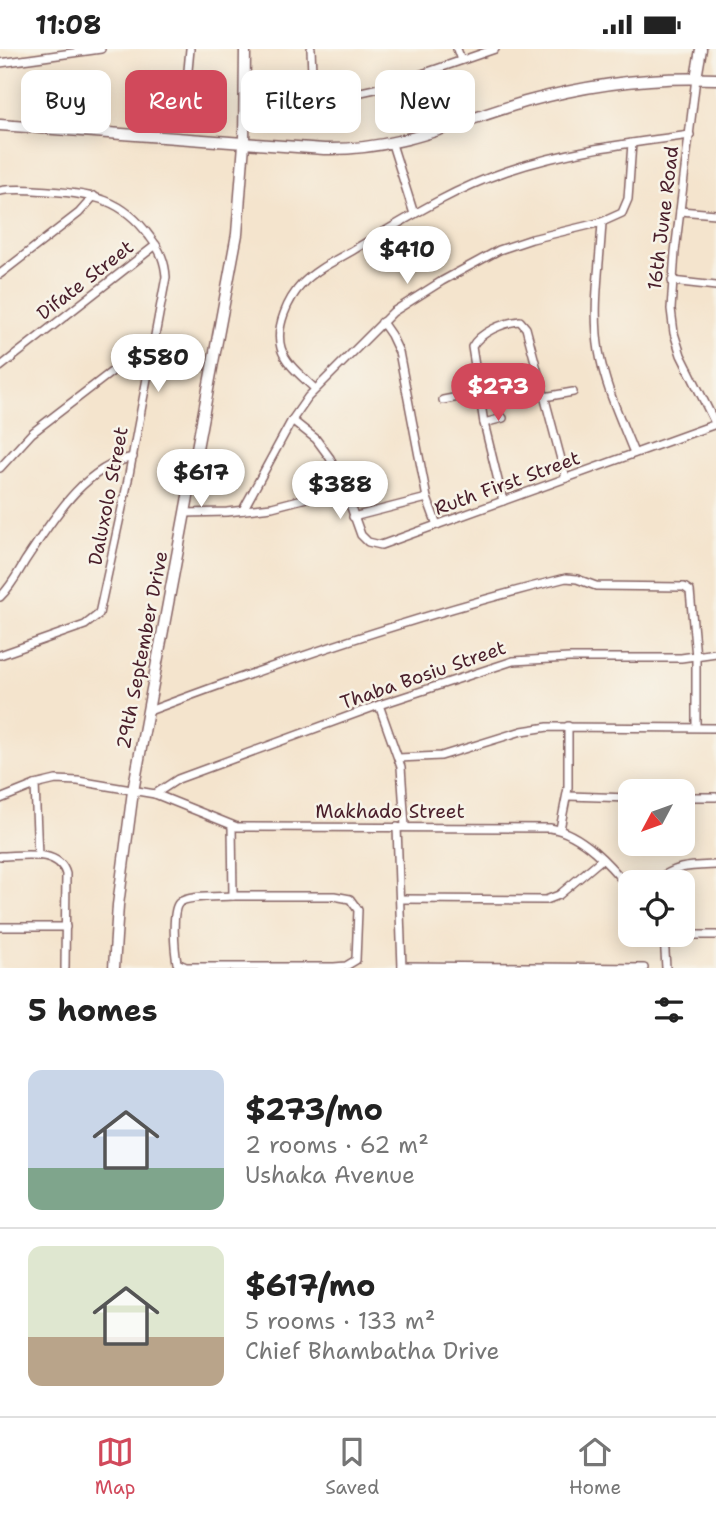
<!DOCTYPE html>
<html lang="en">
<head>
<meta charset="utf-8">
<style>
  :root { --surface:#fff; --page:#f6f6f6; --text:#222; --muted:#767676; --line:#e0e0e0; --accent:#d1495b }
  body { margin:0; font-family:"Shantell Sans",sans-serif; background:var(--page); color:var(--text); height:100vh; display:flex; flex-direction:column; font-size:26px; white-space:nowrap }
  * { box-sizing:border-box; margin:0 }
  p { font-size:23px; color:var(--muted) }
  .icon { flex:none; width:38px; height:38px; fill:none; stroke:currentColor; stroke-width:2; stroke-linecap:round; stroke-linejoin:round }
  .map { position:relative; height:919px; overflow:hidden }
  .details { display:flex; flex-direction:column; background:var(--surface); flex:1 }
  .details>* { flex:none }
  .hud { position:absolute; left:21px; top:21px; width:676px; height:63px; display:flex; gap:14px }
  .needle { width:46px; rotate:229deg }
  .fabs { position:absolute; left:618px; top:730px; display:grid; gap:14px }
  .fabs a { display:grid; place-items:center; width:77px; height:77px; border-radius:14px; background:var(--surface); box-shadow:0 4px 18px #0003; font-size:35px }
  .price { position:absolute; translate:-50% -60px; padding:0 16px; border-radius:24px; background:#fff; color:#222; font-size:23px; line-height:46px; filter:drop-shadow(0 2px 4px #0008) }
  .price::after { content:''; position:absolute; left:50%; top:42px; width:21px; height:16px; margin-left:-10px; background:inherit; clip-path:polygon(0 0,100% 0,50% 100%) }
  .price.current { background:var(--accent); color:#fff }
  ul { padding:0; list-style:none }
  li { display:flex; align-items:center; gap:21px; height:175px; padding:0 28px }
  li+li { border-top:2px solid var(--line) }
  li span { display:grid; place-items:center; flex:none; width:196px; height:140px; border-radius:14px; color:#555 }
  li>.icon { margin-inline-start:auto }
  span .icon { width:84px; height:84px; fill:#fffc; stroke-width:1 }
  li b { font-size:30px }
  h2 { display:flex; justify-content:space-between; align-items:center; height:84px; padding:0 28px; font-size:30px }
  .chip { padding:0 24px; border-radius:14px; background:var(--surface); box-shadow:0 4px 18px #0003; font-size:24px; line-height:63px }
  .chip.current { background:var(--accent); color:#fff }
  .status { display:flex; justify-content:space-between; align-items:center; height:49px; padding:0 35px; background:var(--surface); direction:ltr }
  .status svg { height:19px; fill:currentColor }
  .tab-bar { display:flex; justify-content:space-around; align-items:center; height:98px; border-top:2px solid var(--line); background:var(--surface); font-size:19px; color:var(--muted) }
  .tab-bar a { display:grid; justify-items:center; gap:4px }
  .tab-bar .current { color:var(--accent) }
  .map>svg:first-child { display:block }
</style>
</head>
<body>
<div class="status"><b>11:08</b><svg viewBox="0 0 49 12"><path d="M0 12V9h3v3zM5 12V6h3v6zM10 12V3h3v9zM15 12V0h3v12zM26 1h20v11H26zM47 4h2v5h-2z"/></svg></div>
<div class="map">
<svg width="716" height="919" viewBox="0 0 716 919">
  <rect width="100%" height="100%" fill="#f7f3e8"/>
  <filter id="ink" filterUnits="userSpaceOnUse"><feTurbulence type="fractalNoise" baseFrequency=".0143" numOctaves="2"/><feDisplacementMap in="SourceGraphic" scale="14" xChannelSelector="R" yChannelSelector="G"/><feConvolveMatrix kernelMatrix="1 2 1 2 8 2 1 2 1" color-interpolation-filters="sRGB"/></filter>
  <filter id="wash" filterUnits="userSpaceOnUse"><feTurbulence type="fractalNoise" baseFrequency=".00686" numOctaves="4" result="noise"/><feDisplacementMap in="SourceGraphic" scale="28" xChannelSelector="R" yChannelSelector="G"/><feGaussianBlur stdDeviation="1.57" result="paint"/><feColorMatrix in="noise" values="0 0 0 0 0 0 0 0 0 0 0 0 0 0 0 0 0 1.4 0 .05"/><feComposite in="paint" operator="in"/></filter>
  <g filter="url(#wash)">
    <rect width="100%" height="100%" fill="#f4e4cd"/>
  </g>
  <g filter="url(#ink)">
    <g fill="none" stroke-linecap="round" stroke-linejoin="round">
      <g stroke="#866464" stroke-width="10">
        <g id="street">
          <path d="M311,0L312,24L319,36L329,41L361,43L384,38L495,0"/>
          <path d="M457,0L461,11"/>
          <path d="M0,14L101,0"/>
          <path d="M696,29L675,203L671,260L674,284L681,306L716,376"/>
          <path d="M187,32L190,0"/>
          <path d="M392,95L414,165"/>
          <path d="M0,142C16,139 33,141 49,142C93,145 123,150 150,188C160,201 165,212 166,228L127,436L99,565L85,576L0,606"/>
          <path d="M680,162L716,165"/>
          <path d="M602,173C600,215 592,260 599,302C605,338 621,371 634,404"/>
          <path d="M0,225L79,164L94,147"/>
          <path d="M672,232L716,237"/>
          <path d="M382,273L391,286L399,303L427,449L437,476"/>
          <path d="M0,318L156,196"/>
          <path d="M315,340C303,328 286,316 281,299C275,278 288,250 302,235C316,220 337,211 355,200C404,171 453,140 507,122C565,102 629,94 690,86"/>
          <path d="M544,348L573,343"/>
          <path d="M443,351L479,344"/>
          <path d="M292,371L316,390L330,409L347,447L361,486L368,493L381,496L716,375"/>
          <path d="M484,374L503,369"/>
          <path d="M0,419L32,384L153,291"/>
          <path d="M503,452L484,374L472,298C479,284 504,273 520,272L526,279L566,429"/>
          <path d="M243,461L292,371L308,348L393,263L442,232L499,201L532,190L602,173L622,164L628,150L632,94"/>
          <path d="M185,464L227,463L272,458L368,433"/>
          <path d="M353,468L427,449"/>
          <path d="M0,548C11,538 18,524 25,512C52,472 82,419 133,408"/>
          <path d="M379,656L401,718L405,777"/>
          <path d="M149,662C285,611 424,564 566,529L577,530L596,537L684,538L690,542L696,608V677"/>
          <path d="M398,709L441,707L522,682L548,678L716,679"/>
          <path d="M35,736L38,807"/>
          <path d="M155,745L178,730L379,656L513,612L569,609H681L716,604"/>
          <path d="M568,747L630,749"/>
          <path d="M682,748H716"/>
          <path d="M0,750L35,736L56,731L78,732L155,745L237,778L550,779C582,784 610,816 630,840"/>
          <path d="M232,777L233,847"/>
          <path d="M397,778L402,919"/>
          <path d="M560,780L568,739V677"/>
          <path d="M0,807C21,807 59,799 66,825L65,919"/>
          <path d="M653,833C679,816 686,817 716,816"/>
          <path d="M233,847H334L350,850L358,861L356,911L346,917L334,918H186L177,914C175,903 171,862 179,854C187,846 221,848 233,847Z"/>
          <path d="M400,850L546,851L559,846L602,810"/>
          <path d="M0,878H66"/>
          <path d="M664,886H716"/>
          <path d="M664,886L666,919"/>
          <path d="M402,917L644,919"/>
        </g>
      </g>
      <g stroke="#866464" stroke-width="13">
        <g id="secondary">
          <path d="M696,29L701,0"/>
          <path d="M0,76L324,100C398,102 456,73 525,53C586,36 653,27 716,30"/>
          <path d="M114,919L118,856L133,742L237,185L244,95L245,0"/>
        </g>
      </g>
      <use href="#street" stroke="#fff" stroke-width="7"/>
      <use href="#secondary" stroke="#fff" stroke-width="10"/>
    </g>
  </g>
  <g text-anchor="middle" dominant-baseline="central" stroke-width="5" stroke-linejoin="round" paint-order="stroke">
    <g font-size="19" fill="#4a1f2b" stroke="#f7f3e8">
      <text transform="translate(663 169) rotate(-83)">16th June Road</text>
      <text transform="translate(85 231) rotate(-38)">Difate Street</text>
      <text transform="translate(507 434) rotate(-20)">Ruth First Street</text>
      <text transform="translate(108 447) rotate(-79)">Daluxolo Street</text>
      <text transform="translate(142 601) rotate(-79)">29th September Drive</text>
      <text transform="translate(423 626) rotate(-19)">Thaba Bosiu Street</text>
      <text x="390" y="762">Makhado Street</text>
    </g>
  </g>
</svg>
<div class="fabs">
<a><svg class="needle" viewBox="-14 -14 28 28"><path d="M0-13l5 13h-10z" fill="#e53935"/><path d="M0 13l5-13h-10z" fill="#767676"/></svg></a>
<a><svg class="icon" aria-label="locate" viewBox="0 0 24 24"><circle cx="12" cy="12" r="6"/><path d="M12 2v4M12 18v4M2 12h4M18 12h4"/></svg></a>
</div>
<b class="price" style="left:407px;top:237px">$410</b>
<b class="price" style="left:158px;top:345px">$580</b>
<b class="price current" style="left:498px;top:374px">$273</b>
<b class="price" style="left:201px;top:460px">$617</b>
<b class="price" style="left:340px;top:472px">$388</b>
<div class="hud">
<a class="chip">Buy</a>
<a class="chip current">Rent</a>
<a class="chip">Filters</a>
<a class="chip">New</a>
</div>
</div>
<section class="details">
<h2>5 homes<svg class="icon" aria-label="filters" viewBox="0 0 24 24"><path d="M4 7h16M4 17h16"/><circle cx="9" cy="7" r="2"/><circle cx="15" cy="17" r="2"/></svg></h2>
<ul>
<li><span style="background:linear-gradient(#c9d6e8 70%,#7fa58c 0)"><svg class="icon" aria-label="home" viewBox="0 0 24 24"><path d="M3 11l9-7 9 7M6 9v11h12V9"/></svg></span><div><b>$273/mo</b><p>2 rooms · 62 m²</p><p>Ushaka Avenue</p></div></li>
<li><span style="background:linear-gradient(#dfe7d0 65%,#b9a48a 0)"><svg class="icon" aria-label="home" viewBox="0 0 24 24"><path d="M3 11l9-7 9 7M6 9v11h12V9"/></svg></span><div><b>$617/mo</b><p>5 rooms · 133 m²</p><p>Chief Bhambatha Drive</p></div></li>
</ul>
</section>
<nav class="tab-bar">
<a class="current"><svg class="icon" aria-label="map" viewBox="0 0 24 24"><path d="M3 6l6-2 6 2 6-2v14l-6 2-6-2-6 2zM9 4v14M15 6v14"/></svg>Map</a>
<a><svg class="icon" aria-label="saved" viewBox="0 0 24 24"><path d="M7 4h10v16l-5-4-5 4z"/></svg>Saved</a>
<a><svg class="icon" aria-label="home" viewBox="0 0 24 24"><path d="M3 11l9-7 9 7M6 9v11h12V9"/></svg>Home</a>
</nav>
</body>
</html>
